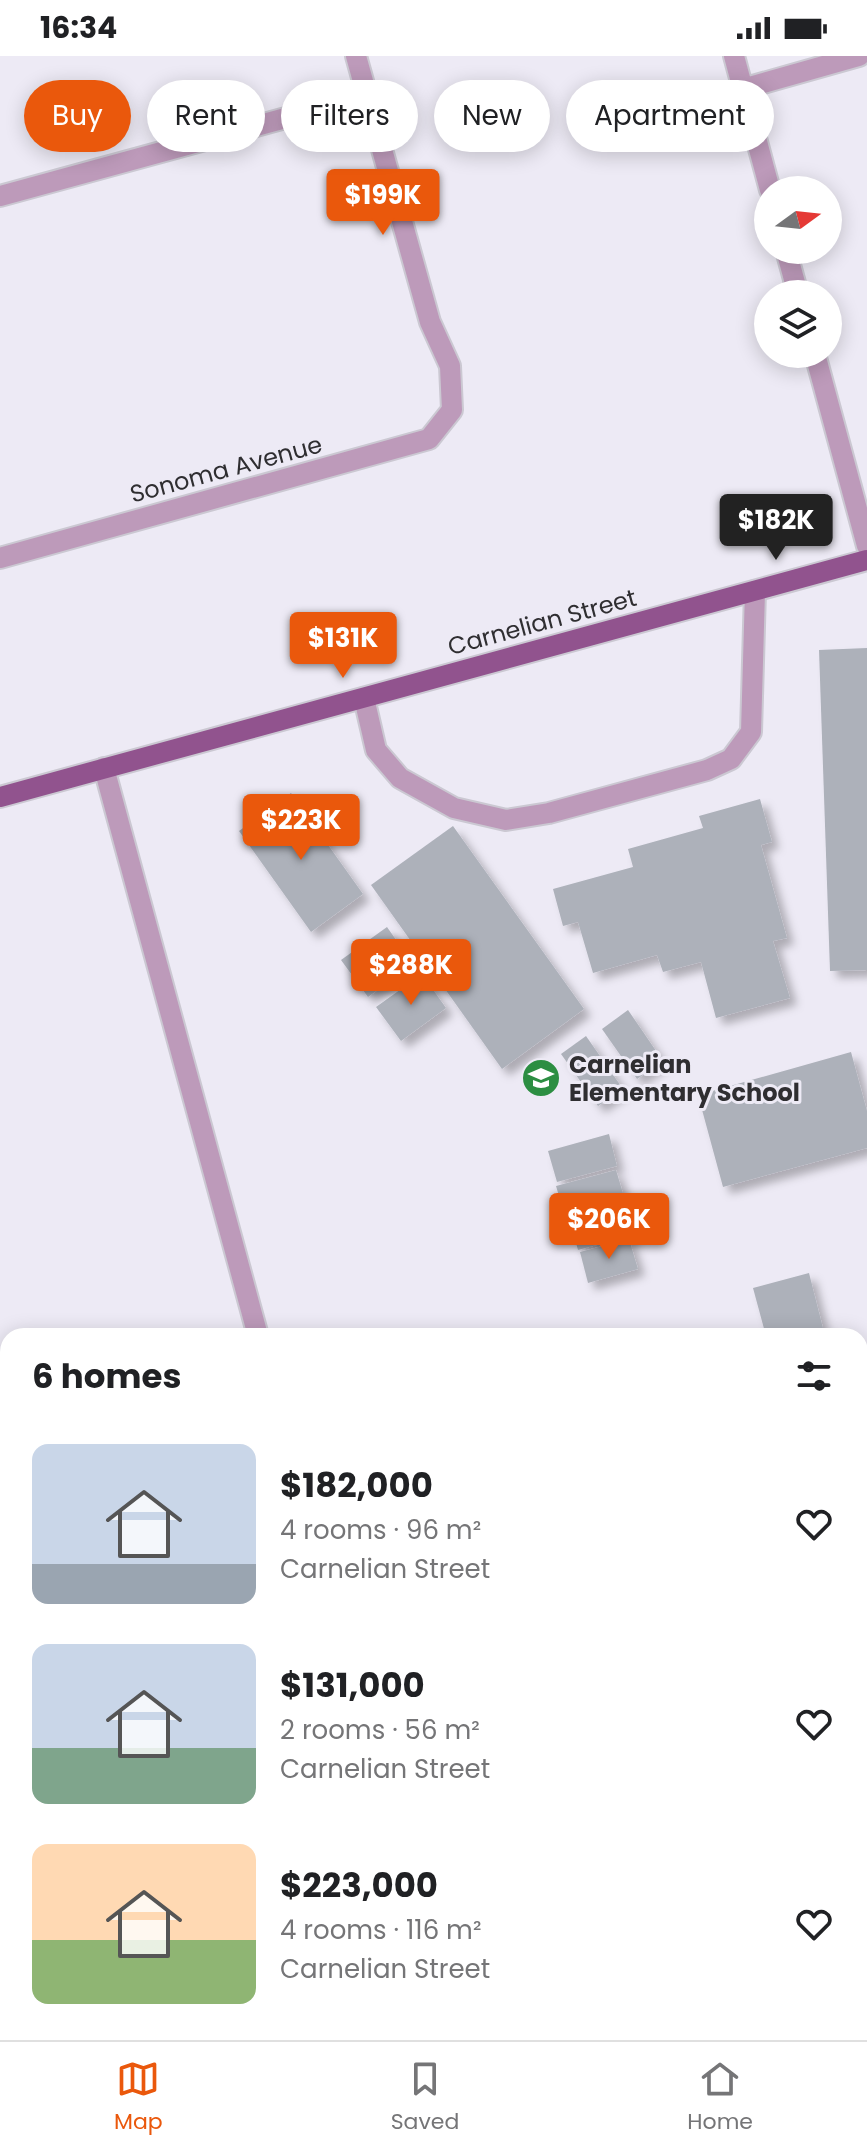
<!DOCTYPE html>
<html lang="en">
<head>
<meta charset="utf-8">
<style>
  :root { --surface:#fff; --page:#f2f2f2; --text:#202124; --muted:#757577; --line:#e0e0e0; --accent:#ea580c }
  body { margin:0; font-family:Poppins,sans-serif; background:var(--page); color:var(--text); height:100vh; display:flex; flex-direction:column; font-size:30px; white-space:nowrap }
  * { box-sizing:border-box; margin:0 }
  p { font-size:26px; color:var(--muted) }
  .icon { flex:none; width:44px; height:44px; fill:none; stroke:currentColor; stroke-width:2; stroke-linecap:round; stroke-linejoin:round }
  .map { position:relative; flex:1; overflow:hidden }
  .details { position:absolute; left:0px; top:1272px; width:868px; height:712px; display:flex; flex-direction:column; background:var(--surface); border-radius:24px 24px 0 0; box-shadow:0 4px 20px #0003 }
  .details>* { flex:none }
  .banner { position:absolute; left:24px; top:24px; width:820px; height:72px; display:flex; gap:16px }
  .needle { width:52px; rotate:75deg }
  .fabs { position:absolute; left:754px; top:120px; display:grid; gap:16px }
  .fabs a { display:grid; place-items:center; width:88px; height:88px; border-radius:50%; background:var(--surface); box-shadow:0 4px 20px #0003; font-size:40px }
  .price { position:absolute; translate:-50% -68px; padding:0 18px; border-radius:8px; background:var(--accent); color:#fff; font-size:26px; line-height:52px; filter:drop-shadow(0 2px 4px #0008) }
  .price::after { content:''; position:absolute; left:50%; top:48px; width:24px; height:18px; margin-left:-12px; background:inherit; clip-path:polygon(0 0,100% 0,50% 100%) }
  .price.on { background:#222; color:#fff }
  ul { padding:0; list-style:none }
  li { display:flex; align-items:center; gap:24px; height:200px; padding:0 32px }
  li span { display:grid; place-items:center; flex:none; width:224px; height:160px; border-radius:16px; color:#555 }
  li>.icon { margin-inline-start:auto }
  span .icon { width:96px; height:96px; fill:#fffc; stroke-width:1 }
  li b { font-size:34px }
  h2 { display:flex; justify-content:space-between; align-items:center; height:96px; padding:0 32px; font-size:34px }
  .tag { padding:0 28px; border-radius:36px; background:var(--surface); box-shadow:0 4px 20px #0003; font-size:28px; line-height:72px }
  .tag.on { background:var(--accent); color:#fff }
  .status { display:flex; justify-content:space-between; align-items:center; height:56px; padding:0 40px; background:var(--surface); direction:ltr }
  .status svg { height:22px; fill:currentColor }
  .menu { display:flex; justify-content:space-around; align-items:center; height:112px; border-top:2px solid var(--line); background:var(--surface); font-size:22px; color:var(--muted) }
  .menu a { display:grid; justify-items:center; gap:4px }
  .menu .on { color:var(--accent) }
  .map>svg:first-child { display:block }
</style>
</head>
<body>
<div class="status"><b>16:34</b><svg viewBox="0 0 49 12"><path d="M0 12V9h3v3zM5 12V6h3v6zM10 12V3h3v9zM15 12V0h3v12zM26 1h20v11H26zM47 4h2v5h-2z"/></svg></div>
<div class="map">
<svg width="867" height="1984" viewBox="0 0 867 1984">
  <defs>
    <filter id="shadow"><feDropShadow dx="7" dy="7" stdDeviation="4" flood-color="#0004"/></filter>
  </defs>
  <rect width="100%" height="100%" fill="#edeaf5"/>
  <path fill="#f9c5d4" d="M867,1759V1984H569L566,1976H860V1761Z"/>
  <g fill="#adb1ba" filter="url(#shadow)">
    <path d="M867,592V914L830,915L819,594Z"/>
    <path d="M291,737L363,838L311,876L239,775Z"/>
    <path d="M760,743L772,786L761,789L787,882L773,885L790,942L716,962L701,906L663,916L657,899L593,917L578,866L563,870L553,833L633,811L628,793L703,772L699,760Z"/>
    <path d="M453,770L584,953L502,1013L371,829Z"/>
    <path d="M387,871L413,908L368,941L341,904Z"/>
    <path d="M422,918L446,952L401,985L376,951Z"/>
    <path d="M628,954L663,1005L637,1023L602,973Z"/>
    <path d="M586,980L623,1033L598,1050L561,998Z"/>
    <path d="M851,996L867,1055V1092L723,1131L698,1039Z"/>
    <path d="M609,1078L617,1110L557,1126L548,1095Z"/>
    <path d="M616,1114L625,1144L565,1160L556,1130Z"/>
    <path d="M629,1147L637,1178L578,1194L569,1163Z"/>
    <path d="M629,1183L638,1213L588,1227L580,1196Z"/>
    <path d="M809,1217L825,1280H766L753,1232Z"/>
    <path d="M6,1843L8,1891L0,1893V1845Z"/>
    <path d="M8,1911V1959L0,1961V1913Z"/>
  </g>
  <g fill="none" stroke-linecap="round" stroke-linejoin="round">
    <g stroke="#cbc8d2" stroke-width="24">
      <g id="minor">
        <path d="M734,0L770,134"/>
        <path d="M742,33L859,0"/>
        <path d="M0,140L366,40"/>
        <path d="M786,194L798,238"/>
        <path d="M815,298L867,490"/>
        <path d="M0,502L429,383L452,354L450,310L430,266L356,0"/>
        <path d="M364,642L376,694L400,722L454,752L506,764L549,757L707,714L731,703L751,676L755,535"/>
        <path d="M104,712L258,1280"/>
        <path d="M0,1308L8,1337"/>
        <path d="M0,1776L8,1774"/>
        <path d="M0,1829L8,1827"/>
        <path d="M0,1964L8,1962"/>
        <path d="M171,1976L176,1984"/>
      </g>
    </g>
    <g stroke="#cbc8d2" stroke-width="24">
      <path id="major" d="M0,741L867,504"/>
    </g>
    <use href="#minor" stroke="#bd9aba" stroke-width="20"/>
    <use href="#major" stroke="#91538e" stroke-width="20"/>
  </g>
  <defs>
    <g id="school-disc" transform="scale(2)"><circle r="9.5" fill="#2c8e42" stroke="#edeaf5"/><path d="M0-5L7-2L0 1L-7-2ZM-4 1L0 2.5L4 1V4Q0 6-4 4Z" fill="#fff"/></g>
  </defs>
  <g fill-rule="evenodd">
    <use href="#school-disc" x="541" y="1022"/>
  </g>
  <g text-anchor="middle" dominant-baseline="central" stroke-width="6" stroke-linejoin="round" paint-order="stroke">
    <g font-size="24" fill="#2f2e31" stroke="#edeaf5">
      <text transform="translate(226 413) rotate(-15)">Sonoma Avenue</text>
      <text transform="translate(542 566) rotate(-15)">Carnelian Street</text>
    </g>
    <g font-size="24" font-weight="bold" fill="#2f2e31" stroke="#edeaf5" text-anchor="start">
      <text x="569" y="1008">Carnelian<tspan x="569" dy="28">Elementary School</tspan></text>
    </g>
  </g>
</svg>
<div class="fabs">
<a><svg class="needle" viewBox="-14 -14 28 28"><path d="M0-13l5 13h-10z" fill="#e53935"/><path d="M0 13l5-13h-10z" fill="#757577"/></svg></a>
<a><svg class="icon" aria-label="layers" viewBox="0 0 24 24"><path d="M12 4l9 5-9 5-9-5zM3 14l9 5 9-5"/></svg></a>
</div>
<b class="price" style="left:383px;top:181px">$199K</b>
<b class="price on" style="left:776px;top:506px">$182K</b>
<b class="price" style="left:343px;top:624px">$131K</b>
<b class="price" style="left:301px;top:806px">$223K</b>
<b class="price" style="left:411px;top:951px">$288K</b>
<b class="price" style="left:609px;top:1205px">$206K</b>
<div class="banner">
<a class="tag on">Buy</a>
<a class="tag">Rent</a>
<a class="tag">Filters</a>
<a class="tag">New</a>
<a class="tag">Apartment</a>
</div>
<section class="details">
<h2>6 homes<svg class="icon" aria-label="filters" viewBox="0 0 24 24"><path d="M4 7h16M4 17h16"/><circle cx="9" cy="7" r="2"/><circle cx="15" cy="17" r="2"/></svg></h2>
<ul>
<li><span style="background:linear-gradient(#c9d6e8 75%,#9aa5b1 0)"><svg class="icon" aria-label="home" viewBox="0 0 24 24"><path d="M3 11l9-7 9 7M6 9v11h12V9"/></svg></span><div><b>$182,000</b><p>4 rooms · 96 m²</p><p>Carnelian Street</p></div><svg class="icon" aria-label="heart" viewBox="0 0 24 24"><path d="M12 20l-8-8c-3-5 5-10 8-4 3-6 11-1 8 4z"/></svg></li>
<li><span style="background:linear-gradient(#c9d6e8 65%,#7fa58c 0)"><svg class="icon" aria-label="home" viewBox="0 0 24 24"><path d="M3 11l9-7 9 7M6 9v11h12V9"/></svg></span><div><b>$131,000</b><p>2 rooms · 56 m²</p><p>Carnelian Street</p></div><svg class="icon" aria-label="heart" viewBox="0 0 24 24"><path d="M12 20l-8-8c-3-5 5-10 8-4 3-6 11-1 8 4z"/></svg></li>
<li><span style="background:linear-gradient(#ffd9b3 60%,#8fb573 0)"><svg class="icon" aria-label="home" viewBox="0 0 24 24"><path d="M3 11l9-7 9 7M6 9v11h12V9"/></svg></span><div><b>$223,000</b><p>4 rooms · 116 m²</p><p>Carnelian Street</p></div><svg class="icon" aria-label="heart" viewBox="0 0 24 24"><path d="M12 20l-8-8c-3-5 5-10 8-4 3-6 11-1 8 4z"/></svg></li>
</ul>
</section>
</div>
<nav class="menu">
<a class="on"><svg class="icon" aria-label="map" viewBox="0 0 24 24"><path d="M3 6l6-2 6 2 6-2v14l-6 2-6-2-6 2zM9 4v14M15 6v14"/></svg>Map</a>
<a><svg class="icon" aria-label="saved" viewBox="0 0 24 24"><path d="M7 4h10v16l-5-4-5 4z"/></svg>Saved</a>
<a><svg class="icon" aria-label="home" viewBox="0 0 24 24"><path d="M3 11l9-7 9 7M6 9v11h12V9"/></svg>Home</a>
</nav>
</body>
</html>
